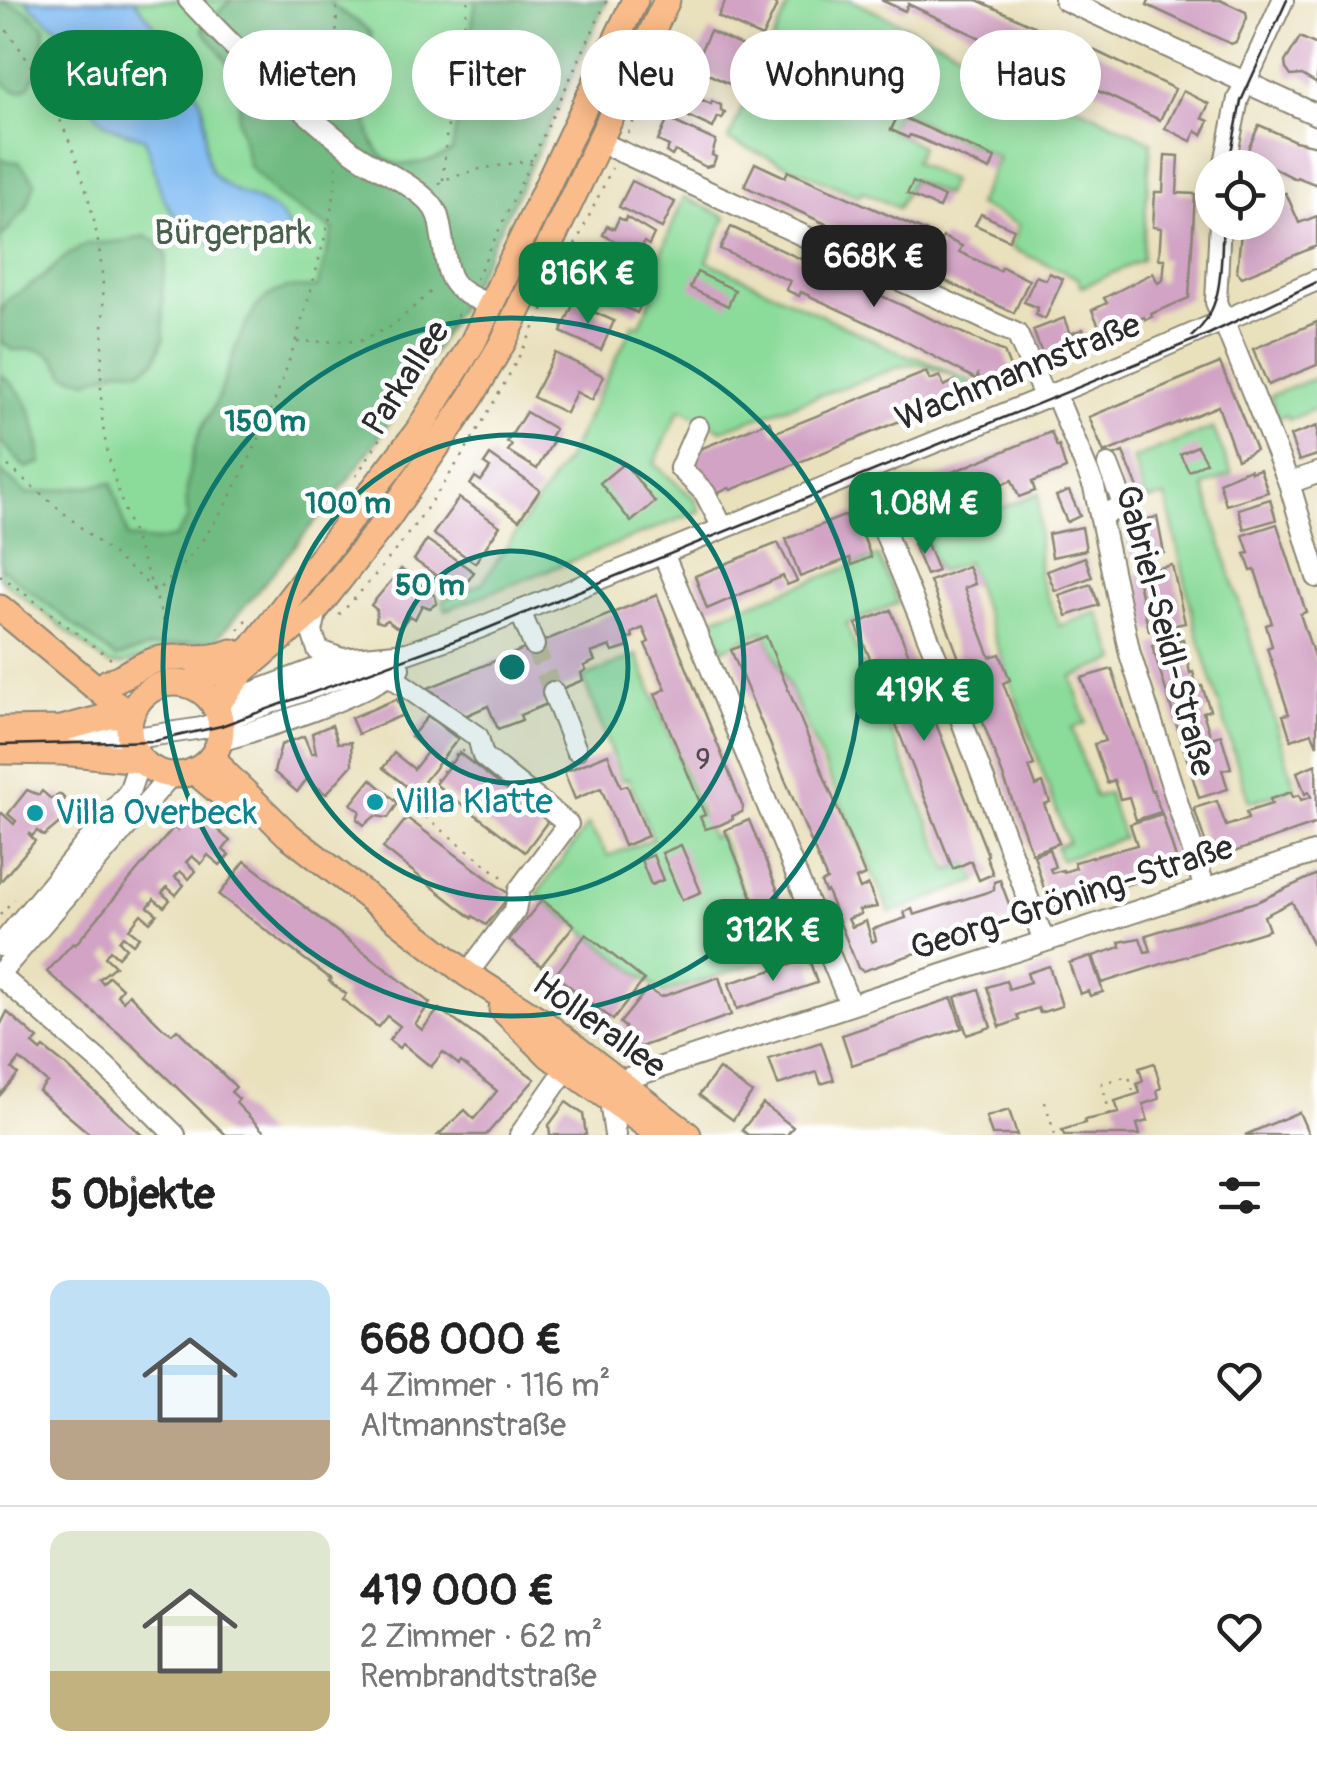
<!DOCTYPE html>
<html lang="de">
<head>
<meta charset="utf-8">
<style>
  :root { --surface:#fff; --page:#f6f6f6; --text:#222; --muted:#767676; --line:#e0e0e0; --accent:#0b8043 }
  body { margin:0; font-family:Pangolin,sans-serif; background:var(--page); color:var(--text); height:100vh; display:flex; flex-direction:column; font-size:38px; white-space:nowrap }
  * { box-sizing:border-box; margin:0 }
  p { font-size:32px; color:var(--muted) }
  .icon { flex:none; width:55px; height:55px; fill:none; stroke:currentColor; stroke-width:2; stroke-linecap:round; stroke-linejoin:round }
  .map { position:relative; height:1135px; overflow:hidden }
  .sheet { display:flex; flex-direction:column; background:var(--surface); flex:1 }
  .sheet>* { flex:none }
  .guide { position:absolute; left:30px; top:30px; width:1258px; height:90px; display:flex; gap:20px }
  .controls { position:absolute; left:1195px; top:150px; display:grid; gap:20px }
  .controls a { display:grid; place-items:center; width:90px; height:90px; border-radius:50%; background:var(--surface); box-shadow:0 5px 25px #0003; font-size:50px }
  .price { position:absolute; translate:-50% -85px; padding:0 22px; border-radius:20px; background:var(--accent); color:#fff; font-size:32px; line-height:65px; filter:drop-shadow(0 2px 5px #0008) }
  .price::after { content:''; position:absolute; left:50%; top:60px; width:30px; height:22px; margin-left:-15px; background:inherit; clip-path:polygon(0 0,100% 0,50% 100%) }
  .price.on { background:#222; color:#fff }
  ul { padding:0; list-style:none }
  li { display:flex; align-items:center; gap:30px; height:250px; padding:0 50px }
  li+li { border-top:2px solid var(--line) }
  li span { display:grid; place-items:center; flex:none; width:280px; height:200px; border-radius:20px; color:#555 }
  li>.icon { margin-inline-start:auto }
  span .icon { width:120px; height:120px; fill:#fffc; stroke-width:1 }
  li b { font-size:42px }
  h2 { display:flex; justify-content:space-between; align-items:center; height:120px; padding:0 50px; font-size:42px }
  .chip { padding:0 35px; border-radius:45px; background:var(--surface); box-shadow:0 5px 25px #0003; font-size:35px; line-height:90px }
  .chip.on { background:var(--accent); color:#fff }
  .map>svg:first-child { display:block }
</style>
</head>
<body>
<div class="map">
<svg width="1317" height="1135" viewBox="0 0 1317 1135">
  <rect width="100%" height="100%" fill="#fff"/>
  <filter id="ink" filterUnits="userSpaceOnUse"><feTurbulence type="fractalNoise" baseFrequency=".01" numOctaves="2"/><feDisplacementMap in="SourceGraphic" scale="20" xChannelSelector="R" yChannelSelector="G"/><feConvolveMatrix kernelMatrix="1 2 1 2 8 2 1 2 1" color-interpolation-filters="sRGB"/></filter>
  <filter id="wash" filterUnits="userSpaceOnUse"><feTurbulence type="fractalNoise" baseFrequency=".0048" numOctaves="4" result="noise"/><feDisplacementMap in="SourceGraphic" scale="40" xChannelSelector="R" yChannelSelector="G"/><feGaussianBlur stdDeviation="2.25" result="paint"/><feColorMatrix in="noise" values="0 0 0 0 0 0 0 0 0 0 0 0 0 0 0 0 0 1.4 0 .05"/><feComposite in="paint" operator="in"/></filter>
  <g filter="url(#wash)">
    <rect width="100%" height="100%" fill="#e9e0bc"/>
    <g fill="#8bdb9a" stroke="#5b8362" stroke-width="2.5">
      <path d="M0,0H605L212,637L123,664L109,665L0,578Z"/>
      <path d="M791,0H851L1151,141L1142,260L1082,287L1078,278L1011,248L1019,225L977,205L998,157L898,111L889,130L921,146L914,162L951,181L945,195L912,180L898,208L862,191L859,196L728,140Z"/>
      <path d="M684,197L726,217L707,261L909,357H917L974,383L960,388L954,375L917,364L905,365L722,430L680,409L654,464L695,499L700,511L446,610L443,600L482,583L569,455L633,324L640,326L659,278L652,275Z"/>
      <path d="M1317,377V408L1289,420L1286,415L1277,418L1270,396Z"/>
      <path d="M1213,428L1232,474L1204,486L1295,788L1249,802L1196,629L1166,497L1146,500L1133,459Z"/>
      <path d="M1039,493V574L1059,626L1098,612L1117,660L1072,677L1086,723L1072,728L1095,797L1108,793L1123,838L1060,860L1056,847L1068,842L967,562L939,572L926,538Z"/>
      <path d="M878,556L898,603L846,624L949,871L968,863L977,881L890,913L764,631L723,649L710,619Z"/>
      <path d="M637,655L704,821L712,838L719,834L773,958L663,993L537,894L588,825L608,856L653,839L628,778L622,781L583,678Z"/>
    </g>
    <g fill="#70bb82" stroke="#4e7356" stroke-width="2.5">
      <path d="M231,0H331V4C344,16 361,20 371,34C369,68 350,170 409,164C426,162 438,160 452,151L476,0H607C548,129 491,260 416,381C359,474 286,557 216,640L148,648L116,658L0,567V471L27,494L112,483L128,538L156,541L175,537L188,518C184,492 189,468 196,442C201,425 213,411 220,394C230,367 242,316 266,298C282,285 299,287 317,288L333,230L280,198L249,166L238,119L240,91L229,64L202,29Z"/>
      <path d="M3,2L26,10L45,27C45,42 38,90 20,91C12,92 6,84 0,79V3Z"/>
      <path d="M0,160L19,162L35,182L27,207L0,239Z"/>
      <path d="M146,236L158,243L167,255L162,287L164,338L155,361L141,370L119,369L88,381L66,375C51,348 42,349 12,350L0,340V316L7,300L42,278L65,257L86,244L126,241Z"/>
      <path d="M0,375C31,393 38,429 41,463L25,468L0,440Z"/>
    </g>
    <path fill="#80bbf2" stroke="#56738e" stroke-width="2.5" d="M26,0H134C152,20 199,86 204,111C207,130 202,155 212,172C229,200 295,201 288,238C252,271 191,244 168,206C156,187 153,160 145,139C135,134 124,133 114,128C70,107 103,71 89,43C63,32 44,21 26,0Z"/>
    <g id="blocks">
      <g fill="#d2a3c4">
        <path d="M726,0H766L777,5L762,37L718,17Z"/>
        <path d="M881,0H977L1056,36L1042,67L908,4L905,11Z"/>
        <path d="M1149,0H1220L1246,12L1247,18L1236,42L1231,44L1147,5Z"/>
        <path d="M710,31L761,55L744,91L693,67Z"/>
        <path d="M1064,36L1175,89L1160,120L1077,81L1075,86L1047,73Z"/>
        <path d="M1300,37L1317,45V84L1302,75L1291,76L1286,69L1285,62Z"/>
        <path d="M682,91L711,104L712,101L721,105V111L725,113L722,119L718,117L713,128L670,108Z"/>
        <path d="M1183,91L1209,104L1202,118L1209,121L1202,135L1196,131L1191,141L1165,128Z"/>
        <path d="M898,115L995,158L990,170L921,139L910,135L908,138L891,130Z"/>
        <path d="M668,119L716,141L712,155L716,157L713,165L706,167L675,151L672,156L666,152L669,146L658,141Z"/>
        <path d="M1259,125L1295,141L1317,146V185L1297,177L1296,179L1246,154Z"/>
        <path d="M1165,155L1179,156L1177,193L1195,194L1189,298L1151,314L1152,317L1146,320L1144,317L1103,335L1092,310L1107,303L1104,298L1153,273L1158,283L1163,280L1165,259H1159L1161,228L1153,227L1155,192H1163Z"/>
        <path d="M755,163L785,177L788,171L927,232L912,264L744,186Z"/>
        <path d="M632,181L675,202L662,228L619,207Z"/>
        <path d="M913,182L944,197L939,208L907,194Z"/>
        <path d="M1286,193L1299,223L1317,216V246L1242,277L1237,272L1242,222H1268V196Z"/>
        <path d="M981,214L1014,229L1009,240L975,225Z"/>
        <path d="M626,217L654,234L649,245L644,242L639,253L603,235L607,226L614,229L619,218L625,221Z"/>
        <path d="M731,227L1004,352L1013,375L983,387L978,375L976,379L890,333L801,292L799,296L786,290L790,281L720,249Z"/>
        <path d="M943,237L962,246L959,252L1000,271L1002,267L1029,280L1014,313L926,272Z"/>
        <path d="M599,258L651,282L637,313L585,289Z"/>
        <path d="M697,272L735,290L728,306L690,288Z"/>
        <path d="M1049,273L1063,279L1045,319L1036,315L1038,308L1024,302L1036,276L1046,280Z"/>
        <path d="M574,303L614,321L601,350L561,332Z"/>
        <path d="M1064,318L1070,334L1083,329L1090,347L1045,361L1033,330Z"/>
        <path d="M1317,322V365L1268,385L1253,349Z"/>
        <path d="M555,353L604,376L592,400L576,392L566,413L533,397Z"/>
        <path d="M1220,363L1256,450L1237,459L1218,406L1104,453L1089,417Z"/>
        <path d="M926,372L930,380L940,376L944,386L955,381L961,396L731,490L729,488L714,495L689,472L695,451L769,421L774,433Z"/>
        <path d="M526,412L555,429L550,437L554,440L537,469L508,451L512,445L507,442Z"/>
        <path d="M1317,426V455L1299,461L1290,436Z"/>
        <path d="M1051,432L1057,447L1059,446L1066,469L1032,482L1035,491L1019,497L1012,480L952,504L935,513L938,518L903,527L891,497Z"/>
        <path d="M1197,446L1206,462L1189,471L1180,454Z"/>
        <path d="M1123,452L1143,500L1131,506L1111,457Z"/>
        <path d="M490,455L540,490L519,520L470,485L475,477L481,481L490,468L484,464Z"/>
        <path d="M624,463L655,502L631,522L600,483Z"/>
        <path d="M1250,469L1251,472L1260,469L1268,492L1226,505L1219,482Z"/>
        <path d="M1069,491L1080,516L1067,522L1056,496Z"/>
        <path d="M459,498L500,526L475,563L433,534Z"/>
        <path d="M1270,499L1276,520L1244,529L1238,509Z"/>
        <path d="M854,512L871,557L852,565L850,558L800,577L786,539Z"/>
        <path d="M1157,517L1164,553L1132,560L1124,524Z"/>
        <path d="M1277,524L1306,612L1300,614L1317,665V745L1312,733L1291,740L1283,715L1289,714L1267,648L1272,646L1266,625L1272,623L1255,570L1251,571L1245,554L1249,553L1243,535Z"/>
        <path d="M1082,527L1086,550L1052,557L1048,534Z"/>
        <path d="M925,539L938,571L926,575L913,544Z"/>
        <path d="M427,540L474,572L466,584L459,579L453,587L414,560Z"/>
        <path d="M778,543L797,581L787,585L783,576L707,609L695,576Z"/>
        <path d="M1085,557L1092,577L1055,591L1047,571Z"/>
        <path d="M1172,565L1185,623L1149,631L1136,573Z"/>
        <path d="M968,566L975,584L964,588L990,657L1000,654L1010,680L1003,683L1034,765L1029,767L1036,786L1043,783L1050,802L1044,804L1059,843L1032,853L930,581Z"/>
        <path d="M401,569L435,596L437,603L430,608L422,605L415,619L409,616L401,627H396L387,620L383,623L376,621L377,610L371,605Z"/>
        <path d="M1091,584L1099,605L1067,616L1059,595Z"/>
        <path d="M657,595L743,807L742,812L732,816L733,819L720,825L705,829L700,817L705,815L655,694L666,689L645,644L649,642L643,628L632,633L633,637L626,640L629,647L613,652L610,646L591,653L595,661L584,666L586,670L581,673L583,680L549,694L552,702L520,715L522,720L498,729L488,706L465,716L428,688Z"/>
        <path d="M891,610L988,855L986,856L993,874L979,880L971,861L953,869L889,707L894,705L888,689L883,691L856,624Z"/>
        <path d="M766,636L865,875L856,879L860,889L868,885L877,907L859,910L861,914L848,919L852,927L866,921L872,942L876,940L873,929L906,918L904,912L912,909L914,915L994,890V882L1000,880L1015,920L863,971L858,968L827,891L825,892L821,883L827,880L731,650Z"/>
        <path d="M1171,639L1172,642L1183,639L1190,673L1193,672L1197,687L1202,686L1210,710L1203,712L1211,738L1221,735L1231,768L1222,770L1228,789L1199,798L1152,645Z"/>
        <path d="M1112,669L1151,791L1153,790L1161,812L1136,820L1129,797L1120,799L1114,780L1107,783L1094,744L1105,741L1081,678Z"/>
        <path d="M397,699L403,715L358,734L351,718Z"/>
        <path d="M428,716L458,739L415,793L383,768L394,753L414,769L428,751L411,737Z"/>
        <path d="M332,725L338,743L351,742L352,765L326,794L307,779L297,792L274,772L281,745L304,736L311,753H316L312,733Z"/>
        <path d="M459,753L548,821L525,852L435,784Z"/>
        <path d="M608,754L621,787L627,785L648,836L624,846L601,788L575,799L564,772Z"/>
        <path d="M1316,764L1317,823L1211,860L1194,808L1217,801L1226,826L1248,819L1246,812L1272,804L1270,799L1291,792L1293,797L1299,795L1301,800L1311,797L1309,792L1305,794L1297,772Z"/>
        <path d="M371,779L398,803L388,818L375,816L364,825L357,819L360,811L351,804Z"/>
        <path d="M27,790L39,795L42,791L51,799L60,794L64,798L59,809L63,820L44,836L37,831L32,836L28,833L35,841L0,882V815L2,813L14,824L16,821L8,814Z"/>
        <path d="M1162,814L1179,868L1050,909L1034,855L1049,849L1055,867L1050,869L1052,873L1063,870L1064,872L1076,868L1074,862L1137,845L1130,824Z"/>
        <path d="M204,818L230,841L223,850L229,855L220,865L208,855L201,864L192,856L186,862L196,871L189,879L180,871L175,877L184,885L176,895L167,887L162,893L170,900L164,907L154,899L148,907L157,914L150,922L141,914L129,929L139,937L133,944L123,936L119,941L126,948L118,957L110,950L105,957L115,966L99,979L103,983L109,976L122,988L117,995L123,1001L129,994L163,1028L172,1034L177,1029L194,1046L236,1087L231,1092L239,1099L236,1103L267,1135H226L136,1048L47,972L73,943L75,945L174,827L177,830L184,822L192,824Z"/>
        <path d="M407,818L510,895L486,925L473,916L472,918L383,848Z"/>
        <path d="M749,820L789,918L760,930L752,912L757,909L725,830Z"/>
        <path d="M681,845L701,892L682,900L662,853Z"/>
        <path d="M653,855L663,880L651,885L641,860Z"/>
        <path d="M245,861L430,1003L415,1024L422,1030L439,1009L535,1079L486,1135H438L465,1110L474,1119L497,1091L461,1062L459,1065L443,1052L431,1067L403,1044L399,1048L389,1040L400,1026L387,1016L378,1027L342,999L346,994L329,981L331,979L219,895Z"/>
        <path d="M1317,874V953L1292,902L1264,916L1269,930L1102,983L1093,956L1121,947L1119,942L1140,938L1145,952L1151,951L1146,935L1259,901Z"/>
        <path d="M542,900L574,925L541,966L509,940Z"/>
        <path d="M586,934L644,980L613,1020L555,975Z"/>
        <path d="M1091,956L1103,992L1090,996L1088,991L1080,994L1069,963Z"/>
        <path d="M809,959L817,983L737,1009L729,983Z"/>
        <path d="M1049,966L1062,1006L1040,1013L1038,1008L1017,1015L1019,1020L1000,1027L987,987L1006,981L1009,989L1030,982L1027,973Z"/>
        <path d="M719,977L731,1015L640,1047L626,1038L625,1027L620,1023L647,989L661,997Z"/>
        <path d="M979,989L991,1027L967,1035L955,997Z"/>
        <path d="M952,998L962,1028L852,1065L842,1035Z"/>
        <path d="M7,1012L38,1039L33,1044L41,1051L44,1048L63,1063L142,1135H91L39,1091L47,1082L20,1059L12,1069L18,1074L0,1095V1026Z"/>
        <path d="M821,1042L834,1080L821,1084L817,1072L778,1085L769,1059Z"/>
        <path d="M1154,1063L1161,1088L1157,1090L1159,1099L1143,1104L1148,1121L1137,1124L1140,1135H1064L1062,1130L1085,1123L1084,1120L1119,1113L1115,1101L1140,1093L1137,1084L1143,1081L1139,1068Z"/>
        <path d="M719,1069L752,1093L733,1120L699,1095Z"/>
        <path d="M566,1102L583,1114L586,1135H550L549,1125Z"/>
        <path d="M763,1104L793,1127L787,1135H748L742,1130Z"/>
        <path d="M1009,1110L1017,1135H992L986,1117Z"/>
        <path d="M1299,1112L1309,1135H1245Z"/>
      </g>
    </g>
  </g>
  <g filter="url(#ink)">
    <use href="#blocks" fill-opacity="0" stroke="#8a8674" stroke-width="2.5"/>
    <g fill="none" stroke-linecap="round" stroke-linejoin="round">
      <path stroke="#c3bc9f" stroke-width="20" stroke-dasharray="20 10" stroke-linecap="butt" d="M534,645L553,692"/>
      <g stroke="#8a8674" stroke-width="24">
        <g id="minor">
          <path d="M189,0C239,54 295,106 353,152C376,169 412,183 430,203C438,212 439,219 441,231C449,277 444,288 492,305"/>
          <path d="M1065,0L1317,115"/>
          <path d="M600,142L1017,334L1045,398"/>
          <path d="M1224,168L1238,99L1283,0"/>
          <path d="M1220,222L1216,302L1289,483L1317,577"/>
          <path d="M1055,393L1094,487L1130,654L1205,889"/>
          <path d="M698,427L680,468L705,493L723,528"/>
          <path d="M860,472L957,708L1044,941"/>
          <path d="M1289,483L1317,473"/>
          <path d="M1100,516L1124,506L1108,465"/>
          <path d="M663,553L850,1004"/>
          <path d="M317,608L312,632L318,650L342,659"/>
          <path d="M520,611L534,645"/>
          <path d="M389,675L478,737L483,756L568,824L519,890L515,910L467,974"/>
          <path d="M553,692L576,750"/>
          <path d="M217,706L342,659L407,653L479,628L1075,385L1317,280"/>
          <path d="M43,740L142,737L202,728L377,664"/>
          <path d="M219,741C267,728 361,697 399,668"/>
          <path d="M0,946L129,792L140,760"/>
          <path d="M0,973L171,775"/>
          <path d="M0,976L105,1066L175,1135"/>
          <path d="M619,1081L1317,852"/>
          <path d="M610,1101L615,1135"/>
          <path d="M520,1135L566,1069"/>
        </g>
      </g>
      <g stroke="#8a8674" stroke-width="29">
        <g id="major">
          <path d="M0,608L130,716"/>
          <path d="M108,682C127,677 140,663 160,659C185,655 208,662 232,652"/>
          <circle cx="175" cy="729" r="46"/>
          <path d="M188,684L232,664L252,648L418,431L473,342L635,0"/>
          <path d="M215,707L242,672L317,608L387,519L471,397L503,342L667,0"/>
          <path d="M0,730L61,729L110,716H130"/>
          <path d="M0,751L62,752L140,760"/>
          <path d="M213,756L224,772L287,834L467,974L541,1021L688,1135"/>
          <path d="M194,771L219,792L253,811"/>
          <path d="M502,1009L550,1056L660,1135"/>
        </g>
      </g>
      <g stroke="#8a8674" stroke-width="2.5" stroke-dasharray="2.5 8" stroke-linecap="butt">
        <path d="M0,22C56,91 94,185 102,273C107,324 97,375 103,426C113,500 149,565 168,636"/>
        <path d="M335,115L337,0"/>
        <path d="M628,133L665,54"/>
        <path d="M443,180L446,138L468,0"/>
        <path d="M439,184L443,180L480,169L532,160"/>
        <path d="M476,279L607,0"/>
        <path d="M297,342L360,341L394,325L436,287"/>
        <path d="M0,459L156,591C239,521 290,371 317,267C326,231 337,201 336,163"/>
        <path d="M356,476L437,352L461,309"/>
        <path d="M0,575L111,659"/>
        <path d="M339,615C463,486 536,327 612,168"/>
        <path d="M238,630L248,617"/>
        <path d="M464,752L460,749L414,808L506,880"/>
        <path d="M169,807L200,802"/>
        <path d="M0,915L14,899"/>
        <path d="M1045,1102L1055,1135"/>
        <path d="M1110,1115L1102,1083L1129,1076L1134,1095"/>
      </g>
      <use href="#minor" stroke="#fff" stroke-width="20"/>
      <use href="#major" stroke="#fabc8b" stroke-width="25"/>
      <g stroke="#2b2b2b" stroke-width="2.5">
        <path d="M1228,168L1241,101L1287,0"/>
        <path d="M1192,336C1226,307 1220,263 1223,222"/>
        <path d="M0,745L155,741L221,726L481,631L1209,334L1317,282"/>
      </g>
    </g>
  </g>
  <circle cx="512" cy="667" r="116" fill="#0f766e" fill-opacity=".12"/>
  <g fill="none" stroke="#0f766e" stroke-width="5">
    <circle cx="512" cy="667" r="116"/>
    <circle cx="512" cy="667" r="232"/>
    <circle cx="512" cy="667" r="349"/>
  </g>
  <g fill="#0f9aa8" stroke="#fff" stroke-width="4">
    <circle cx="375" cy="802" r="10"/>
    <circle cx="35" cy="813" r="10"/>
  </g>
  <g text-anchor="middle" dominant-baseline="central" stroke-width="9" stroke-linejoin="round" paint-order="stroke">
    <g font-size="30" fill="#554951">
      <text x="703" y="759">9</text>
    </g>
    <g font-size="35" fill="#48604c" stroke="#fff">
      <text x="233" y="233">Bürgerpark</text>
    </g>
    <g font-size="35" fill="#2b2b2b" stroke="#fff">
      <text transform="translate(1018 372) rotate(-22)">Wachmannstraße</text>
      <text transform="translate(406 378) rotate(-57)">Parkallee</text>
      <text transform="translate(1165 631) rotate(75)">Gabriel-Seidl-Straße</text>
      <text transform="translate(1072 898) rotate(-18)">Georg-Gröning-Straße</text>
      <text transform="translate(599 1025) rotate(36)">Hollerallee</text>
    </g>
    <g font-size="35" fill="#0d838f" stroke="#fff" text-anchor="start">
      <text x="395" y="802">Villa Klatte</text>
      <text x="55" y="813">Villa Overbeck</text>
    </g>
  </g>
  <circle cx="512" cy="667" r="15" fill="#0f766e" stroke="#fff" stroke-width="5"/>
  <g font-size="30" text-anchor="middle" font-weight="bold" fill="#0f766e" stroke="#fff" stroke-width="9" stroke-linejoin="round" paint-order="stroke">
    <text x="265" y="431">150 m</text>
    <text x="348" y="513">100 m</text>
    <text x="430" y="595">50 m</text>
  </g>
</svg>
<div class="controls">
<a><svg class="icon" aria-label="locate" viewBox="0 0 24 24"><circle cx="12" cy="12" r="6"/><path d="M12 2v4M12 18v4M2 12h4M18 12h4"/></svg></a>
</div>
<b class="price on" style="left:874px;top:310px">668K €</b>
<b class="price" style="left:588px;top:327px">816K €</b>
<b class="price" style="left:925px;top:557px">1.08M €</b>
<b class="price" style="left:924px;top:744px">419K €</b>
<b class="price" style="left:773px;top:984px">312K €</b>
<div class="guide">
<a class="chip on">Kaufen</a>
<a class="chip">Mieten</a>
<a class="chip">Filter</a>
<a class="chip">Neu</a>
<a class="chip">Wohnung</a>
<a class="chip">Haus</a>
</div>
</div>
<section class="sheet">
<h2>5 Objekte<svg class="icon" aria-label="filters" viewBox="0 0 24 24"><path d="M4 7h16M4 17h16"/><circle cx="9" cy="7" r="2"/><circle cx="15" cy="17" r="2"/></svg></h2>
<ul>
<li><span style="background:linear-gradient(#bfe0f5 70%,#b9a48a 0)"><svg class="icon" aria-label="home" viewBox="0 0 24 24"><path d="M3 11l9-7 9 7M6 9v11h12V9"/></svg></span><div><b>668 000 €</b><p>4 Zimmer · 116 m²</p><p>Altmannstraße</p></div><svg class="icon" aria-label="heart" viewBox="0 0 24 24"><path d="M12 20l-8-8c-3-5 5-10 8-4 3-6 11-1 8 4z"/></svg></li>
<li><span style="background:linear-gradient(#dfe7d0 70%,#c2b280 0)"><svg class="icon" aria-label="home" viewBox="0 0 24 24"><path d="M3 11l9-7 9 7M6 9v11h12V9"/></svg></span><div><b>419 000 €</b><p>2 Zimmer · 62 m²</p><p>Rembrandtstraße</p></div><svg class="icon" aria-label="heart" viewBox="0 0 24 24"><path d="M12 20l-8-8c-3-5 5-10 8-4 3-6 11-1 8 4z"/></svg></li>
</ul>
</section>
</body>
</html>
